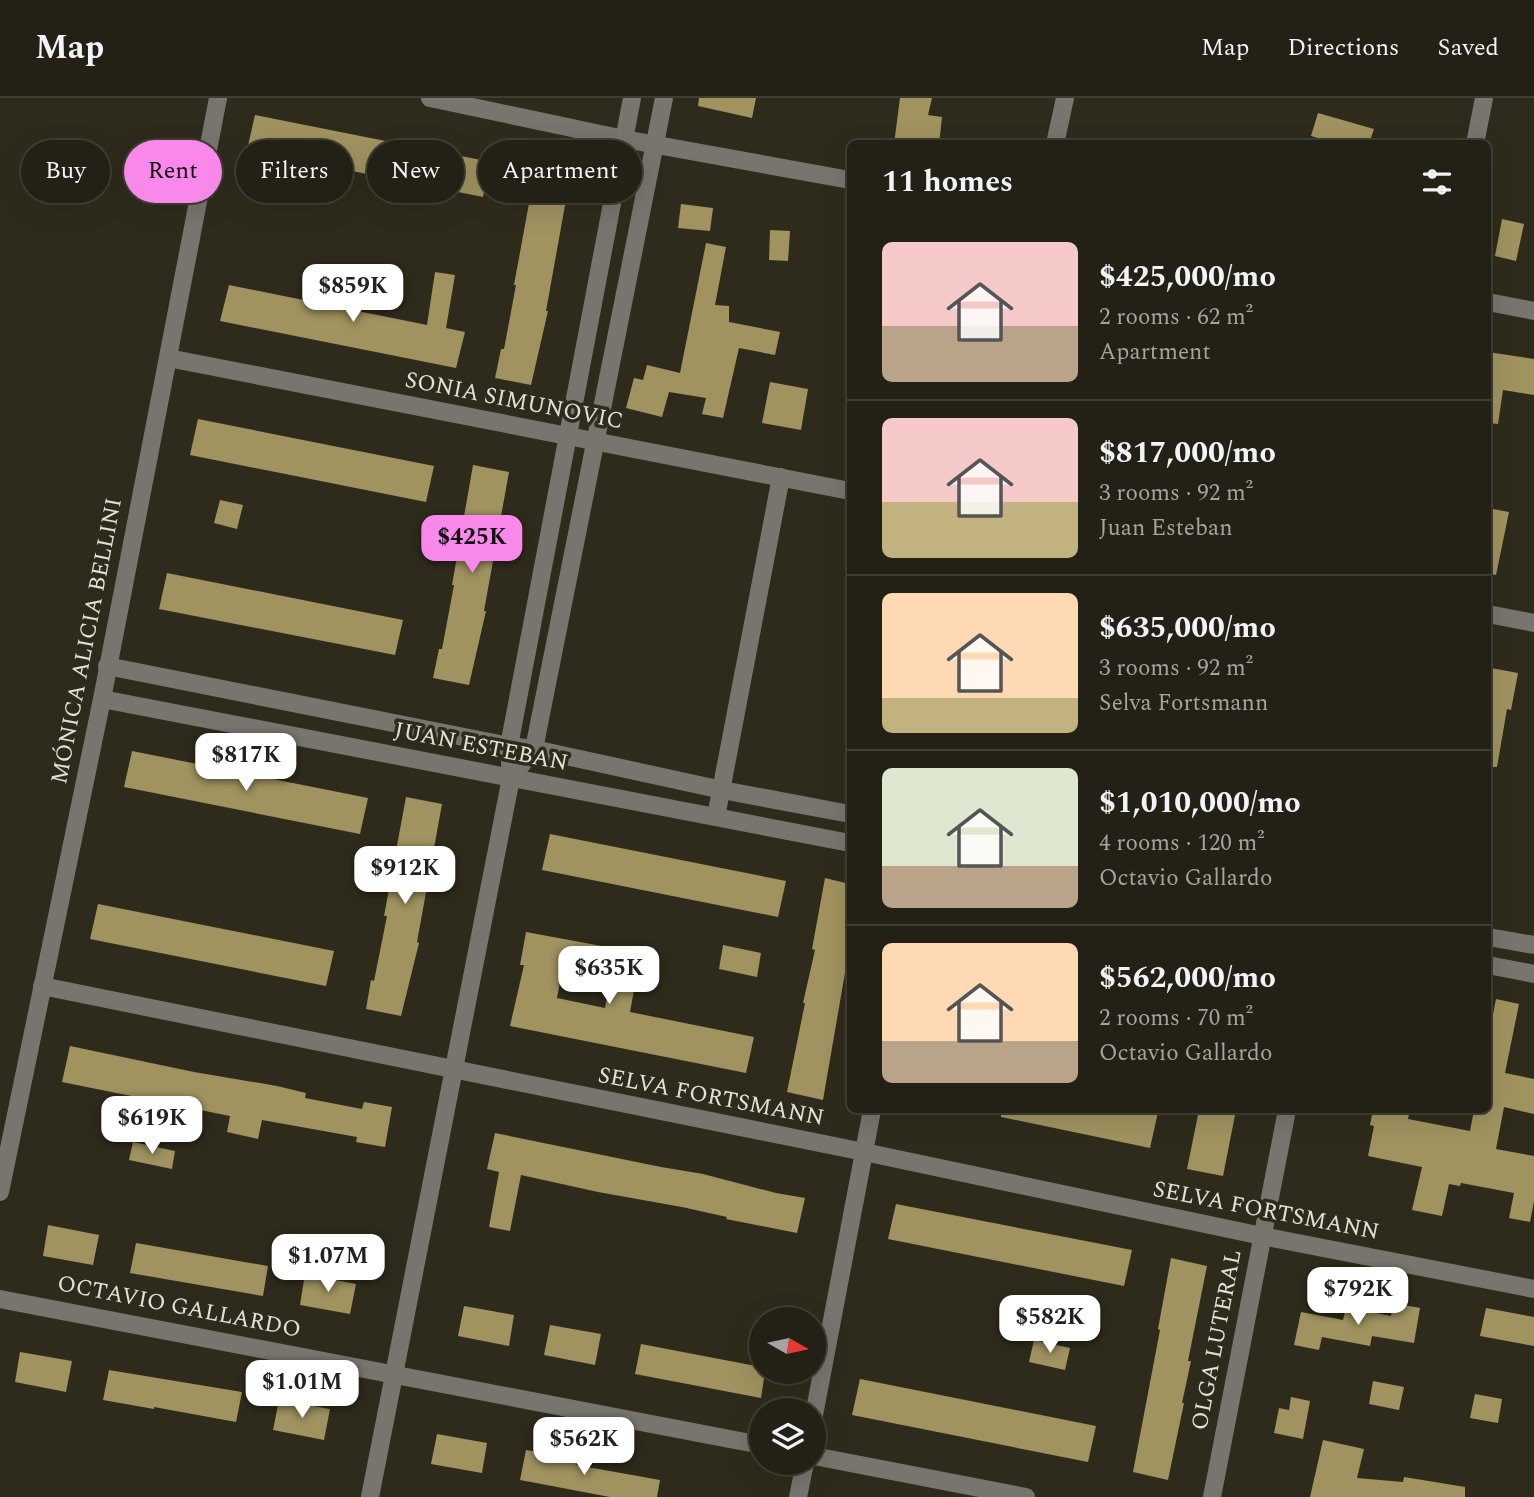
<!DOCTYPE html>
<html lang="en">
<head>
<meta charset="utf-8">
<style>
  :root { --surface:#232015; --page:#2f2d22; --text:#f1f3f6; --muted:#a3a3a0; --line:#403e34; --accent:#f888ea }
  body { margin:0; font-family:Spectral,serif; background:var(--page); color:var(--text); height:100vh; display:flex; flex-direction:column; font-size:26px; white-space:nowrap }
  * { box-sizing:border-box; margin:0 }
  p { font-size:23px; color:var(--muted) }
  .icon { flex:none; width:38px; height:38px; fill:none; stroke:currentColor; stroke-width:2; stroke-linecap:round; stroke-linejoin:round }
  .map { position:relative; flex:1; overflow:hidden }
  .drawer { position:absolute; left:847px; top:42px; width:644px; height:973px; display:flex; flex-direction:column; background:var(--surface); border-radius:10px; box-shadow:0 7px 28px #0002,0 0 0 2px var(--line) }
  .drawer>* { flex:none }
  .top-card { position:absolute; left:21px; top:42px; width:665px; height:63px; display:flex; gap:14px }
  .needle { width:46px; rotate:99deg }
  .fabs { position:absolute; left:749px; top:1209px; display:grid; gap:14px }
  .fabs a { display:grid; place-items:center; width:77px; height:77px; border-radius:50%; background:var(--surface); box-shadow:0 7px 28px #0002,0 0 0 2px var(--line); font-size:35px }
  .price { position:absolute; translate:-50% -60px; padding:0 16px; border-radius:14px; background:#fff; color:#222; font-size:23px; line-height:46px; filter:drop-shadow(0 2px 4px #0008) }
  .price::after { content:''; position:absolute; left:50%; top:42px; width:21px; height:16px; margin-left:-10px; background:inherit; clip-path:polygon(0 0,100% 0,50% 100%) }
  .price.selected { background:var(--accent); color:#111 }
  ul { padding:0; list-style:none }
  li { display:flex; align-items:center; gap:21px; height:175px; padding:0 35px }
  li+li { border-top:2px solid var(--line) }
  li span { display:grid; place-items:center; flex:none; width:196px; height:140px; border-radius:10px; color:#555 }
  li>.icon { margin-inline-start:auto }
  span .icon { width:84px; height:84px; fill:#fffc; stroke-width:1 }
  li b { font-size:30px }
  h2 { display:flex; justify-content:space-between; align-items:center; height:84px; padding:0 35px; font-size:30px }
  .tag { padding:0 24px; border-radius:32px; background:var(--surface); box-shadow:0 7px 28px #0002,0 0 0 2px var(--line); font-size:24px; line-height:63px }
  .tag.selected { background:var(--accent); color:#111 }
  header { display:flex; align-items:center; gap:42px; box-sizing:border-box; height:98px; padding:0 35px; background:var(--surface); border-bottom:2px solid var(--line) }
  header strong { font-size:33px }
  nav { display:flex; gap:38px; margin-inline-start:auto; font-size:24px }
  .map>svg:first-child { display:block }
</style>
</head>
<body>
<header>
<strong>Map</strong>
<nav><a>Map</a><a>Directions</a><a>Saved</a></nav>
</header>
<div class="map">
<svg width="1534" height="1399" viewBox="0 0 1534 1399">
  <rect width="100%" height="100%" fill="#2f2b1c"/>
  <g fill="#a09360" fill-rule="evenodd">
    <path d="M699,0H756L752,20L698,8Z"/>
    <path d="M900,0H932L928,17L942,19L939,46H894Z"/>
    <path d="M1318,15L1374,31L1369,46H1340L1311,38Z"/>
    <path d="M255,17L491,64L483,99L247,52Z"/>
    <path d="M536,67L571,74L546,213H548L531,287L495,280L501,251H504L516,187H514Z"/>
    <path d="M681,106L713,110L710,133L678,130Z"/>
    <path d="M1502,121L1524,126L1516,163L1495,158Z"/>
    <path d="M770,132L790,133L788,163L769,162Z"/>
    <path d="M706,145L726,149L715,207L729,208V224L780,234L775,257L739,250L723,320L702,316L706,300L669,294L662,319L626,310L634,280L643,282L647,267L680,275Z"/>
    <path d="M435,174L455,177L446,230L465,234L456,270L220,223L229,187L427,227Z"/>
    <path d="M1488,254L1534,261V297L1503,292L1498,326L1488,325Z"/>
    <path d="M770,284L808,291L801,332L762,325Z"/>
    <path d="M198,321L434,368L426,404L190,357Z"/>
    <path d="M473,367L509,374L484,513H486L469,587L433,580L439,551H442L454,487H452Z"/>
    <path d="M220,402L243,407L237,431L214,425Z"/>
    <path d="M1488,410L1509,414L1496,477L1488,476Z"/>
    <path d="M167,475L403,522L395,557L159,511Z"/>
    <path d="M1491,570L1518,575L1511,612L1507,611L1497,669H1488V584Z"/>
    <path d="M132,653L368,700L360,736L124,689Z"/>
    <path d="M406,699L442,706L417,844L419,845L401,918L366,911L371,882L374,883L387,818H384Z"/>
    <path d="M550,736L786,783L778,819L542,772Z"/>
    <path d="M825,780L850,786V846L823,1002L787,994L805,905H803L815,852L812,851Z"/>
    <path d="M98,806L334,853L326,888L90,841Z"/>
    <path d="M526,834L607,849L606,853L640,859L630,914L754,939L746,975L510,928L524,867H520ZM564,863L612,872L605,910L557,900Z"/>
    <path d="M723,847L761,855L757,879L719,871Z"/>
    <path d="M1496,901L1519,906L1505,975L1534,981V1016L1504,1009L1496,1051L1534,1058V1103L1530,1124L1509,1120L1514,1095L1461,1085L1460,1088L1449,1086L1442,1118L1412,1112L1422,1069L1368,1058L1374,1028L1370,1027L1373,1012H1410L1408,1021L1470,1033L1474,1012H1488V942Z"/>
    <path d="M70,948L194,974L277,988L306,995L305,1000L362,1011L364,1004L392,1009L385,1049L356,1044L357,1039L262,1022L258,1041L227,1034L230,1018L62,984Z"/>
    <path d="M1001,1012H1146L1158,1014L1150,1050L1001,1019Z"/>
    <path d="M1199,1012H1236L1223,1078L1187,1071Z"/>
    <path d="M495,1035L661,1069L703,1076L776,1095L805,1100L797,1135L726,1121L727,1119L682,1109L598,1094L521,1077L510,1133L489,1129L499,1074L487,1071Z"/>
    <path d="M133,1044L175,1053L172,1071L129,1062Z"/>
    <path d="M896,1106L1132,1152L1124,1188L888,1141Z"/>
    <path d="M48,1127L99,1137L93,1167L43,1158Z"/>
    <path d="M136,1145L268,1168L263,1198L130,1175Z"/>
    <path d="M1171,1160L1207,1168L1188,1263H1191L1182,1305H1184L1168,1382L1133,1374L1160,1232L1158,1231Z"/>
    <path d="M305,1176L356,1186L350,1216L300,1207Z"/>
    <path d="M1393,1205L1420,1210L1414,1245L1372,1238L1370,1248L1322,1239L1319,1252L1294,1247L1301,1214L1343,1222L1346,1209L1391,1218Z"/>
    <path d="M464,1208L514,1217L509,1248L458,1238Z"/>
    <path d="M1486,1210L1534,1219V1248L1480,1238Z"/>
    <path d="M550,1227L601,1236L595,1267L544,1257Z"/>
    <path d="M1034,1242L1070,1250L1065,1272L1029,1264Z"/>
    <path d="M641,1246L761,1269V1274H765L761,1300L635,1276Z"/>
    <path d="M20,1254L72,1263L66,1294L15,1284Z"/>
    <path d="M109,1272L242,1294L236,1324L154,1309V1311L103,1302Z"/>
    <path d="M860,1281L1096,1328L1088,1364L852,1317Z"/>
    <path d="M1373,1283L1404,1289L1399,1312L1369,1306Z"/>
    <path d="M1475,1296L1502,1301L1498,1325L1470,1320Z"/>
    <path d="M1291,1299L1310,1303L1303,1341L1274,1335L1279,1310L1289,1312Z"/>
    <path d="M279,1302L330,1311L324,1342L273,1332Z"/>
    <path d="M437,1336L487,1345L482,1375L431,1366Z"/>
    <path d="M1323,1342L1364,1351L1357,1380L1403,1384L1404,1379L1465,1389V1399H1310Z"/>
    <path d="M526,1352L577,1361L576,1367L660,1382L657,1399H610L520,1382Z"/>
  </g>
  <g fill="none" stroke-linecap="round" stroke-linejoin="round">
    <g stroke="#77756d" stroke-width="18">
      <path d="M430,0L624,41L850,82"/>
      <path d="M1055,46L1065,0"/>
      <path d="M1475,46L1484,0"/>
      <path d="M1488,204L1534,213"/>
      <path d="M168,260L850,393"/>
      <path d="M1488,516L1534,525"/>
      <path d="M107,568L509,648L534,651L722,692L850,716"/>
      <path d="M102,601L850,745"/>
      <path d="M511,680L534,651L664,0"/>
      <path d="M716,719L781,379"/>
      <path d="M1488,839L1534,847"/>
      <path d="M1488,867L1534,876"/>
      <path d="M42,888L864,1054L1262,1138L1534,1191"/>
      <path d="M0,1094L102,601L218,0"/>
      <path d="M0,1201L761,1347"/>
      <path d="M814,1317L872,1012"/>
      <path d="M814,1358L1026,1399"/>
      <path d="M370,1399L511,680L509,648L632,0"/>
      <path d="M798,1399L805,1365"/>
      <path d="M1212,1399L1287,1012"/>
    </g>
  </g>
  <g text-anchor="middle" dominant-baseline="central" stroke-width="7" stroke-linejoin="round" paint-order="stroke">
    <g font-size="23" fill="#e3e1d7" stroke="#2f2b1c">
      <text transform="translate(514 303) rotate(11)">SONIA SIMUNOVIC</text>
      <text transform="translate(87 543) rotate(-79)">MÓNICA ALICIA BELLINI</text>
      <text transform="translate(481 649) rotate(11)">JUAN ESTEBAN</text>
      <text transform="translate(711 999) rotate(11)">SELVA FORTSMANN</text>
      <text transform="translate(1266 1113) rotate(11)">SELVA FORTSMANN</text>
      <text transform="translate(179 1209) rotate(11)">OCTAVIO GALLARDO</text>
      <text transform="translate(1217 1242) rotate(-79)">OLGA LUTERAL</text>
    </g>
  </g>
</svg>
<div class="fabs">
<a><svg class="needle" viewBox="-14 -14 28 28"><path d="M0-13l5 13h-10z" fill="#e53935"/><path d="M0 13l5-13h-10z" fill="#a3a3a0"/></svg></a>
<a><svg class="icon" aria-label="layers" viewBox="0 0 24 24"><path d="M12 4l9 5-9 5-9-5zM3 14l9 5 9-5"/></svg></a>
</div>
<b class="price" style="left:353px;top:226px">$859K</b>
<b class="price selected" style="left:472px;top:477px">$425K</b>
<b class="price" style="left:246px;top:695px">$817K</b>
<b class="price" style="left:405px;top:808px">$912K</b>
<b class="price" style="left:609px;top:908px">$635K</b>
<b class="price" style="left:152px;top:1058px">$619K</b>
<b class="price" style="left:328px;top:1196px">$1.07M</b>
<b class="price" style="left:1358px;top:1229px">$792K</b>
<b class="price" style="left:1050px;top:1257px">$582K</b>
<b class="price" style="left:302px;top:1322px">$1.01M</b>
<b class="price" style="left:584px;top:1379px">$562K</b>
<div class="top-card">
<a class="tag">Buy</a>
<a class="tag selected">Rent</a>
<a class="tag">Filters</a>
<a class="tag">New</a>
<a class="tag">Apartment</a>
</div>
<section class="drawer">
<h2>11 homes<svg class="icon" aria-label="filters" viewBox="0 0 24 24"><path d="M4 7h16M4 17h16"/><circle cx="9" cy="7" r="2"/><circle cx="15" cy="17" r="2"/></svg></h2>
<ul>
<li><span style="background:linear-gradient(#f6c9c9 60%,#b9a48a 0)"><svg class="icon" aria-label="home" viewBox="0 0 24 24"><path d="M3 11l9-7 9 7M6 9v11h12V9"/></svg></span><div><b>$425,000/mo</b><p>2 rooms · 62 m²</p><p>Apartment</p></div></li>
<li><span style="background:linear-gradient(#f6c9c9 60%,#c2b280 0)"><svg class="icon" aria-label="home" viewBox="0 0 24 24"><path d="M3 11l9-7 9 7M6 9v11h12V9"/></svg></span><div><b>$817,000/mo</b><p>3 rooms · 92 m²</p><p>Juan Esteban</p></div></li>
<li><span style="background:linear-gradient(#ffd9b3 75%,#c2b280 0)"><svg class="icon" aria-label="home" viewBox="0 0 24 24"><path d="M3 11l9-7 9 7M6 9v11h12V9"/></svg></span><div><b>$635,000/mo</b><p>3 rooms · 92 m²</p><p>Selva Fortsmann</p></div></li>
<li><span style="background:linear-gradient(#dfe7d0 70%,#b9a48a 0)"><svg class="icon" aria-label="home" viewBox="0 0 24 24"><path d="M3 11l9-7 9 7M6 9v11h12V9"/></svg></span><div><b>$1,010,000/mo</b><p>4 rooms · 120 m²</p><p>Octavio Gallardo</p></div></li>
<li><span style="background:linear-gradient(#ffd9b3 70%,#b9a48a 0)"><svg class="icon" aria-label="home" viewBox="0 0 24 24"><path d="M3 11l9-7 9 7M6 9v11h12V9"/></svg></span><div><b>$562,000/mo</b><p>2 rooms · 70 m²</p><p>Octavio Gallardo</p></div></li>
</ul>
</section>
</div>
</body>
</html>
